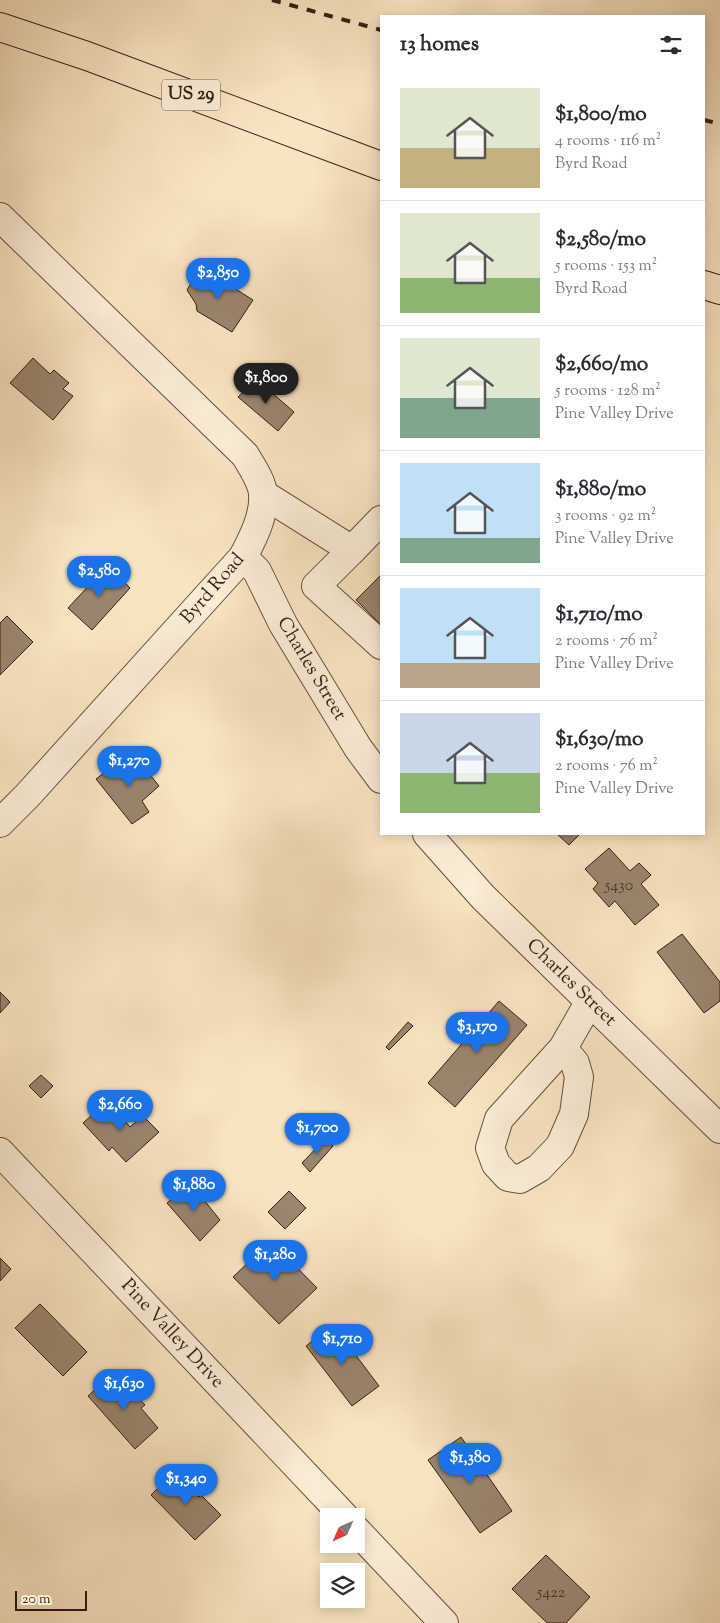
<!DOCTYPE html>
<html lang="en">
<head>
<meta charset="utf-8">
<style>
  :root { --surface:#fff; --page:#f7f7f7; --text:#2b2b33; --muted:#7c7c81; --line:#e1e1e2; --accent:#1a73e8 }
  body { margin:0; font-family:"Sorts Mill Goudy",serif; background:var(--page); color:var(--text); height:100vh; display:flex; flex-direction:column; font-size:19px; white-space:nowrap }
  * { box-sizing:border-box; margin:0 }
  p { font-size:16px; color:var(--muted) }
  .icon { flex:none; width:28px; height:28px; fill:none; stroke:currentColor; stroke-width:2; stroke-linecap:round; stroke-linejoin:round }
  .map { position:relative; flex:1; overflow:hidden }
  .sheet { position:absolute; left:380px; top:15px; width:325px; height:820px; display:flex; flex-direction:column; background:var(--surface); border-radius:0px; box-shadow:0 2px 12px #0003 }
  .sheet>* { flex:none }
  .needle { width:32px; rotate:225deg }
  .tools { position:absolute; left:320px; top:1508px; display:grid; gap:10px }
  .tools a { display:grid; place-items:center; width:45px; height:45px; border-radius:0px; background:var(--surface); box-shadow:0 2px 12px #0003; font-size:25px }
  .scale { position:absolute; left:15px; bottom:12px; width:72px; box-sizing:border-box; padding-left:5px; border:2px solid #341e14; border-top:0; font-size:14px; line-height:18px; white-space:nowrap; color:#341e14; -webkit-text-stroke:4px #fbedd7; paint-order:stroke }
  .price { position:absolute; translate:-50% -42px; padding:0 11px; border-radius:18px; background:var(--accent); color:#fff; font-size:16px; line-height:32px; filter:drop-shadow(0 1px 2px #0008) }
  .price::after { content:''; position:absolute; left:50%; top:30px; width:15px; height:11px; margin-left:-8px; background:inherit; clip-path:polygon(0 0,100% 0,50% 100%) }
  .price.on { background:#222; color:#fff }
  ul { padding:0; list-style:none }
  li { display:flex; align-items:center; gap:15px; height:125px; padding:0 20px }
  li+li { border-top:1px solid var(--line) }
  li span { display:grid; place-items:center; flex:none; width:140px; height:100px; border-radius:0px; color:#555 }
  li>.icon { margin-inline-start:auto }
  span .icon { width:60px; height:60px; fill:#fffc; stroke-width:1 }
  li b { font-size:21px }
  h2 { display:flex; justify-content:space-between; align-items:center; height:60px; padding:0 20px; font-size:21px }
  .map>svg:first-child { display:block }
</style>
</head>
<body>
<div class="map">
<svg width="720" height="1623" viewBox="0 0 720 1623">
  <rect width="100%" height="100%" fill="#f9e4c1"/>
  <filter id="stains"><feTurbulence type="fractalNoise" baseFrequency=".004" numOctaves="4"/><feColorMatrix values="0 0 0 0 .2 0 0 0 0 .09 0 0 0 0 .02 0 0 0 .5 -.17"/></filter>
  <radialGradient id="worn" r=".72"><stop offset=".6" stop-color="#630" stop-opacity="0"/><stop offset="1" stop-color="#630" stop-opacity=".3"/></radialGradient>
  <g fill="#9a856e" stroke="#341e14">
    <path d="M201,267L253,300L232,332L197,311L196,304L187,290Z"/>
    <path d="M33,358L50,374L54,370L69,383L63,389L73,396L53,420L10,383Z"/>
    <path d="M256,379L294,412L278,431L238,397Z"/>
    <path d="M108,565L130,588L92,630L68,608Z"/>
    <path d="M381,575V625L356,600Z"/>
    <path d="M7,616L33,642L0,675V623Z"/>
    <path d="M139,761L159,786L142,801L149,812L132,824L96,779L117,763L125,764Z"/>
    <path d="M557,834H580L569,845Z"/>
    <path d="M609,848L630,871L639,863L651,875L641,884L659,905L635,925L615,901L609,907L593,889L598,883L585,869Z"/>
    <path d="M682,934L720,982V1001L704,1013L657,952Z"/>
    <path d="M0,992L10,1002L0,1013Z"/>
    <path d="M499,1001L527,1025L455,1107L428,1083Z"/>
    <path d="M408,1022L413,1026L389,1050L386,1047Z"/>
    <path d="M41,1075L53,1086L41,1098L29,1086Z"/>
    <path d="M108,1101L130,1127L143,1116L159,1132L126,1162L112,1147L109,1151L83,1123Z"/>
    <path d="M325,1139L333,1146L310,1172L302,1163Z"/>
    <path d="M191,1184L220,1220L200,1241L167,1203Z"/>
    <path d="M289,1191L306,1208L285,1229L268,1212Z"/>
    <path d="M271,1241L317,1288L279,1324L233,1277Z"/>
    <path d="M0,1258L11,1269L0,1281Z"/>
    <path d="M40,1304L87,1352L63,1376L15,1328Z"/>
    <path d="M333,1325L379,1386L352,1406L306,1346Z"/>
    <path d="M111,1375L127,1392L130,1389L145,1405L141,1408L158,1428L135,1449L88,1396Z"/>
    <path d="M461,1437L512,1511L480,1533L428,1460Z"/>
    <path d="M175,1471L199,1497L201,1495L221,1515L195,1540L151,1495Z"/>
    <path d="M546,1555L590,1597L566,1623H547L512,1589Z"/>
  </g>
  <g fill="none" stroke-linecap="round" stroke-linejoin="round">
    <g stroke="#65503f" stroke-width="30">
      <g id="minor">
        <path d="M0,217L245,455C252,467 262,481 263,494C265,515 252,540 243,557L27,796L0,823"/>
        <path d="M263,494L352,550L381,520"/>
        <path d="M352,550L316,586L381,645"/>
        <path d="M243,557L257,571L283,624L358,748L381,779"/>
        <path d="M427,834L483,897L720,1129"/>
        <path d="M563,1048L575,1063L579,1077L574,1114L560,1146L539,1168L520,1179L508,1177L496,1164L490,1148L499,1119L563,1048L590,1001"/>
        <path d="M0,1152L344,1516"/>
        <path d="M356,1530L444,1623"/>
      </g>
    </g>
    <g stroke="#341e14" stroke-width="30">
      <g id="major">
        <path d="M0,27L87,56L381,166"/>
        <path d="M704,285L720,290"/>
      </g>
    </g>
    <use href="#minor" stroke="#fbedd7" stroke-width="28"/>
    <use href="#major" stroke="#f9e4c1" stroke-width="28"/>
    <g stroke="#341e14" stroke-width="4" stroke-dasharray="9 9" stroke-linecap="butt">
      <path d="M272,0L381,30"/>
      <path d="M704,120L720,124"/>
    </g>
  </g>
  <g text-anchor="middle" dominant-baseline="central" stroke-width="4" stroke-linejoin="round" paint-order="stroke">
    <g font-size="16" fill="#4e382a">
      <text x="619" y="886">5430</text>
      <text x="551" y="1593">5422</text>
    </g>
    <rect fill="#fbedd7" stroke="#705c4e" stroke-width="1" x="162" y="79.5" width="58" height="31" rx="4"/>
    <g font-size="18" font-weight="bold" fill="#341e14">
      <text x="191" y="95">US 29</text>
    </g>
    <g font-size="19" fill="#341e14" stroke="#fbedd7">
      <text transform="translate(213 589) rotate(-49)">Byrd Road</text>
      <text transform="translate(311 669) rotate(59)">Charles Street</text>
      <text transform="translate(571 983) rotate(44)">Charles Street</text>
      <text transform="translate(172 1334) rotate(47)">Pine Valley Drive</text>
    </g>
  </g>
  <rect width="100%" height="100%" filter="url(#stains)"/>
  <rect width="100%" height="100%" fill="url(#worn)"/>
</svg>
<div class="tools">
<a><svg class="needle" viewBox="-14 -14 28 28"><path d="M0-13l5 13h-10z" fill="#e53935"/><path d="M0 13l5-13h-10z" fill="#7c7c81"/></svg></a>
<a><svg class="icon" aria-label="layers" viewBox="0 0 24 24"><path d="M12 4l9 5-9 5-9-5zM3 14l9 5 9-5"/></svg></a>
</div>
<div class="scale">20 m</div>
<b class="price" style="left:218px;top:300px">$2,850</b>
<b class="price on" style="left:266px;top:405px">$1,800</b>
<b class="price" style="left:99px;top:598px">$2,580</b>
<b class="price" style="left:129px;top:788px">$1,270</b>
<b class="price" style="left:477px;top:1054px">$3,170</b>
<b class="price" style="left:120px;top:1132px">$2,660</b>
<b class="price" style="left:317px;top:1155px">$1,700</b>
<b class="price" style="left:194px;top:1212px">$1,880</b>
<b class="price" style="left:275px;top:1282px">$1,280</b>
<b class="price" style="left:342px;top:1366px">$1,710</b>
<b class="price" style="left:124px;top:1411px">$1,630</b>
<b class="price" style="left:470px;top:1485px">$1,380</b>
<b class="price" style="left:186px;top:1506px">$1,340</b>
<section class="sheet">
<h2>13 homes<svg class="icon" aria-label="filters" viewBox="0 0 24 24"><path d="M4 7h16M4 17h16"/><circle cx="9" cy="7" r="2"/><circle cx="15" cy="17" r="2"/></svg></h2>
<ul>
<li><span style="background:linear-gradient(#dfe7d0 60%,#c2b280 0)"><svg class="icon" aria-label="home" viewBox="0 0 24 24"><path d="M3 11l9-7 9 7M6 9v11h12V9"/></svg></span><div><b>$1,800/mo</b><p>4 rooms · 116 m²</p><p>Byrd Road</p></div></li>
<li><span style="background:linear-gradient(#dfe7d0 65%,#8fb573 0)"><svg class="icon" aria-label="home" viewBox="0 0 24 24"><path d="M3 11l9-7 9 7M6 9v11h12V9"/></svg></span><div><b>$2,580/mo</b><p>5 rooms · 153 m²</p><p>Byrd Road</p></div></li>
<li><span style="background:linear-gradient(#dfe7d0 60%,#7fa58c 0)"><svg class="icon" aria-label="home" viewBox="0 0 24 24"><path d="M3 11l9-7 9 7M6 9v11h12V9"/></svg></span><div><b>$2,660/mo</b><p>5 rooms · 128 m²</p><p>Pine Valley Drive</p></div></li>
<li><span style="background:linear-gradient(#bfe0f5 75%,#7fa58c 0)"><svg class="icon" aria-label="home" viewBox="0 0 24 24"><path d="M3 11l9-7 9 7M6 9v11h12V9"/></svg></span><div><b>$1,880/mo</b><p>3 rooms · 92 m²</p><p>Pine Valley Drive</p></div></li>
<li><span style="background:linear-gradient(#bfe0f5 75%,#b9a48a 0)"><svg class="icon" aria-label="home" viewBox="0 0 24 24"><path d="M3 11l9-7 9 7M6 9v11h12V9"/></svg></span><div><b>$1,710/mo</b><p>2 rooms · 76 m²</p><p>Pine Valley Drive</p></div></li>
<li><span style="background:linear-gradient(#c9d6e8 60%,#8fb573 0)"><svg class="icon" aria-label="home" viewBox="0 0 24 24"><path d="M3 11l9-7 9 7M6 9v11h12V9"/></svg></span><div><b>$1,630/mo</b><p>2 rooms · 76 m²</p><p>Pine Valley Drive</p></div></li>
</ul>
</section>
</div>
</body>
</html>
